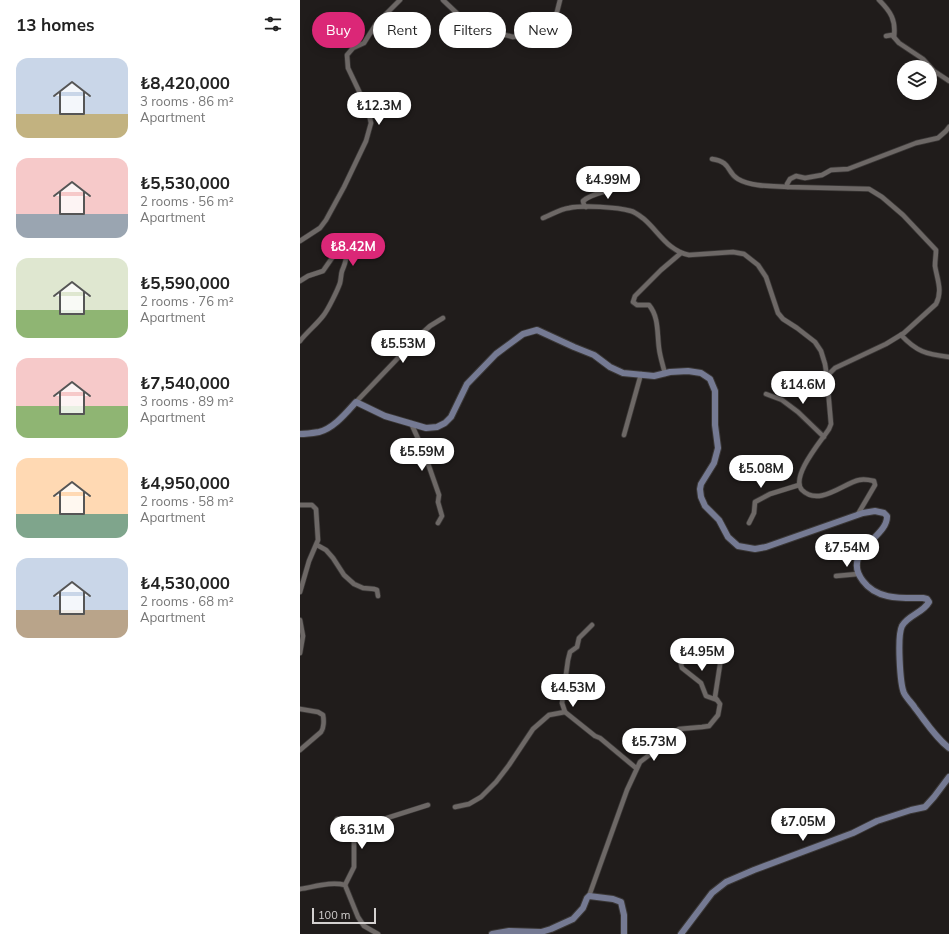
<!DOCTYPE html>
<html lang="en">
<head>
<meta charset="utf-8">
<style>
  :root { --surface:#fff; --page:#f2f2f2; --text:#222; --muted:#767676; --accent:#db2777 }
  body { margin:0; font-family:Mulish,sans-serif; background:var(--page); color:var(--text); height:100vh; display:flex; flex-direction:column; font-size:15px; white-space:nowrap }
  * { box-sizing:border-box; margin:0 }
  p { font-size:13px; color:var(--muted) }
  .icon { flex:none; width:22px; height:22px; fill:none; stroke:currentColor; stroke-width:2; stroke-linecap:round; stroke-linejoin:round }
  .map { position:relative; flex:1; overflow:hidden }
  .panel { display:flex; flex-direction:column; background:var(--surface); width:300px }
  .panel>* { flex:none }
  .hud { position:absolute; left:12px; top:12px; width:380px; height:36px; display:flex; gap:8px }
  .controls { position:absolute; left:597px; top:60px; display:grid; gap:8px }
  .controls a { display:grid; place-items:center; width:40px; height:40px; border-radius:50%; background:var(--surface); box-shadow:0 2px 10px #0003; font-size:20px }
  .scale { position:absolute; left:12px; bottom:10px; width:64px; box-sizing:border-box; padding-left:4px; border:2px solid #d4d1d0; border-top:0; font-size:11px; line-height:14px; white-space:nowrap; color:#d4d1d0; -webkit-text-stroke:3px #201c1b; paint-order:stroke }
  .price { position:absolute; translate:-50% -34px; padding:0 9px; border-radius:14px; background:#fff; color:#222; font-size:13px; line-height:26px; filter:drop-shadow(0 1px 2px #0008) }
  .price::after { content:''; position:absolute; left:50%; top:24px; width:12px; height:9px; margin-left:-6px; background:inherit; clip-path:polygon(0 0,100% 0,50% 100%) }
  .price.on { background:var(--accent); color:#fff }
  ul { padding:0; list-style:none }
  li { display:flex; align-items:center; gap:12px; height:100px; padding:0 16px }
  li span { display:grid; place-items:center; flex:none; width:112px; height:80px; border-radius:12px; color:#555 }
  li>.icon { margin-inline-start:auto }
  span .icon { width:48px; height:48px; fill:#fffc; stroke-width:1 }
  li b { font-size:17px }
  h2 { display:flex; justify-content:space-between; align-items:center; height:48px; padding:0 16px; font-size:17px }
  .tag { padding:0 14px; border-radius:18px; background:var(--surface); box-shadow:0 2px 10px #0003; font-size:14px; line-height:36px }
  .tag.on { background:var(--accent); color:#fff }
  main { display:flex; flex:1; min-height:0 }
  .map>svg:first-child { display:block }
</style>
</head>
<body>
<main>
<section class="panel">
<h2>13 homes<svg class="icon" aria-label="filters" viewBox="0 0 24 24"><path d="M4 7h16M4 17h16"/><circle cx="9" cy="7" r="2"/><circle cx="15" cy="17" r="2"/></svg></h2>
<ul>
<li><span style="background:linear-gradient(#c9d6e8 70%,#c2b280 0)"><svg class="icon" aria-label="home" viewBox="0 0 24 24"><path d="M3 11l9-7 9 7M6 9v11h12V9"/></svg></span><div><b>₺8,420,000</b><p>3 rooms · 86 m²</p><p>Apartment</p></div></li>
<li><span style="background:linear-gradient(#f6c9c9 70%,#9aa5b1 0)"><svg class="icon" aria-label="home" viewBox="0 0 24 24"><path d="M3 11l9-7 9 7M6 9v11h12V9"/></svg></span><div><b>₺5,530,000</b><p>2 rooms · 56 m²</p><p>Apartment</p></div></li>
<li><span style="background:linear-gradient(#dfe7d0 65%,#8fb573 0)"><svg class="icon" aria-label="home" viewBox="0 0 24 24"><path d="M3 11l9-7 9 7M6 9v11h12V9"/></svg></span><div><b>₺5,590,000</b><p>2 rooms · 76 m²</p><p>Apartment</p></div></li>
<li><span style="background:linear-gradient(#f6c9c9 60%,#8fb573 0)"><svg class="icon" aria-label="home" viewBox="0 0 24 24"><path d="M3 11l9-7 9 7M6 9v11h12V9"/></svg></span><div><b>₺7,540,000</b><p>3 rooms · 89 m²</p><p>Apartment</p></div></li>
<li><span style="background:linear-gradient(#ffd9b3 70%,#7fa58c 0)"><svg class="icon" aria-label="home" viewBox="0 0 24 24"><path d="M3 11l9-7 9 7M6 9v11h12V9"/></svg></span><div><b>₺4,950,000</b><p>2 rooms · 58 m²</p><p>Apartment</p></div></li>
<li><span style="background:linear-gradient(#c9d6e8 65%,#b9a48a 0)"><svg class="icon" aria-label="home" viewBox="0 0 24 24"><path d="M3 11l9-7 9 7M6 9v11h12V9"/></svg></span><div><b>₺4,530,000</b><p>2 rooms · 68 m²</p><p>Apartment</p></div></li>
</ul>
</section>
<div class="map">
<svg width="649" height="934" viewBox="0 0 649 934">
  <rect width="100%" height="100%" fill="#201c1b"/>
  <g fill="none" stroke-linecap="round" stroke-linejoin="round">
    <g stroke="#3a3736" stroke-width="6">
      <g id="street">
        <path d="M143,0L163,19L190,31L213,37L246,32L257,12L260,0"/>
        <path d="M579,0C591,12 596,20 594,37"/>
        <path d="M586,36L592,35L599,43L623,59L634,71L649,81"/>
        <path d="M412,159C432,162 426,172 438,179C452,187 473,186 488,187"/>
        <path d="M286,207L284,205L283,201C292,193 307,192 318,187"/>
        <path d="M243,218C251,215 260,209 269,208C283,205 317,207 331,211C335,212 340,216 344,219C359,232 368,251 389,255L433,252L444,254L458,265L466,277L478,313L483,319L497,328L515,342L521,351L525,364L527,377"/>
        <path d="M0,241L20,228L26,220L44,187L66,141L71,123L68,110L48,68L47,55L53,48L64,43L76,24L100,0"/>
        <path d="M0,281L8,276L23,271L39,248C51,249 45,264 42,271C41,274 41,279 40,283C38,289 28,310 23,316C16,325 7,332 0,341"/>
        <path d="M601,335C617,352 626,354 649,357"/>
        <path d="M365,374C363,365 360,357 359,348C357,333 359,317 349,305H337L333,302L335,296L361,270L381,253"/>
        <path d="M466,394L482,400L498,412L524,437"/>
        <path d="M56,402L119,336L130,326L143,318"/>
        <path d="M111,423L124,452L139,495L138,502L142,516L138,523"/>
        <path d="M324,435L341,374"/>
        <path d="M0,505H12L16,509L18,540L9,561L0,592"/>
        <path d="M558,514L575,485L574,481C570,480 563,479 559,480C544,483 519,507 502,490C490,477 521,441 529,429L531,424L527,378L529,374L535,368L586,344L604,333L636,304C643,291 637,279 635,266C635,260 636,255 636,250L603,215L582,197L569,189L488,187L487,184L490,179L496,176L505,178L522,175L531,170L548,169L616,143L638,138L646,131L649,127"/>
        <path d="M449,523L454,513L455,502L470,494L499,485"/>
        <path d="M17,545L26,550L33,558L44,575L54,584L63,588L74,589L77,590L78,596"/>
        <path d="M536,576L558,574"/>
        <path d="M0,620L3,636L0,653"/>
        <path d="M292,625L279,638L277,647L270,652L268,660L262,703L265,712L295,736L300,738L336,768"/>
        <path d="M378,653L382,668L401,683L406,696L417,700"/>
        <path d="M0,709L18,712L23,715C24,720 24,728 21,732L0,750"/>
        <path d="M155,807L169,804L181,797L196,782L209,765L233,729L249,715L265,712"/>
        <path d="M37,819L49,837L54,840V867L45,885"/>
        <path d="M54,840L87,818L128,805"/>
        <path d="M0,889C14,887 31,881 45,885L58,917L64,926L78,934"/>
        <path d="M289,896L327,790L340,762L369,740L373,734L379,729L402,727L409,726L418,715L420,704L415,697L421,658"/>
      </g>
    </g>
    <g stroke="#3a3736" stroke-width="8">
      <g id="secondary">
        <path d="M0,434C6,434 13,433 19,432C34,428 46,413 56,402L85,416L126,428L137,427L145,423L151,417L167,384L196,354L223,334L237,330L274,347L294,355L310,367L323,373L354,376L370,372L388,371L401,373L410,379L415,391V425L418,448L414,463L401,484L400,489L401,497L405,506L419,520L428,537L438,546L455,549L466,547L563,513L575,511L584,513L587,516C588,538 540,551 563,581C577,600 602,598 623,598L627,599L629,602C623,613 608,615 602,626C597,636 600,684 604,693C607,699 612,703 615,708C626,722 635,737 649,748"/>
        <path d="M192,934L209,931L241,932L251,929L273,919L283,908L287,898L289,896L313,899L321,902L324,915V934"/>
        <path d="M381,934L412,893L426,882L454,870L553,833L577,821L611,810L625,807L634,797L649,777"/>
      </g>
    </g>
    <use href="#street" stroke="#6d6866" stroke-width="4.5"/>
    <use href="#secondary" stroke="#757a93" stroke-width="6"/>
  </g>
</svg>
<div class="controls">
<a><svg class="icon" aria-label="layers" viewBox="0 0 24 24"><path d="M12 4l9 5-9 5-9-5zM3 14l9 5 9-5"/></svg></a>
</div>
<div class="scale">100 m</div>
<b class="price" style="left:79px;top:126px">₺12.3M</b>
<b class="price" style="left:308px;top:200px">₺4.99M</b>
<b class="price on" style="left:53px;top:267px">₺8.42M</b>
<b class="price" style="left:103px;top:364px">₺5.53M</b>
<b class="price" style="left:503px;top:405px">₺14.6M</b>
<b class="price" style="left:122px;top:472px">₺5.59M</b>
<b class="price" style="left:461px;top:489px">₺5.08M</b>
<b class="price" style="left:547px;top:568px">₺7.54M</b>
<b class="price" style="left:402px;top:672px">₺4.95M</b>
<b class="price" style="left:273px;top:708px">₺4.53M</b>
<b class="price" style="left:354px;top:762px">₺5.73M</b>
<b class="price" style="left:503px;top:842px">₺7.05M</b>
<b class="price" style="left:62px;top:850px">₺6.31M</b>
<div class="hud">
<a class="tag on">Buy</a>
<a class="tag">Rent</a>
<a class="tag">Filters</a>
<a class="tag">New</a>
</div>
</div>
</main>
</body>
</html>
